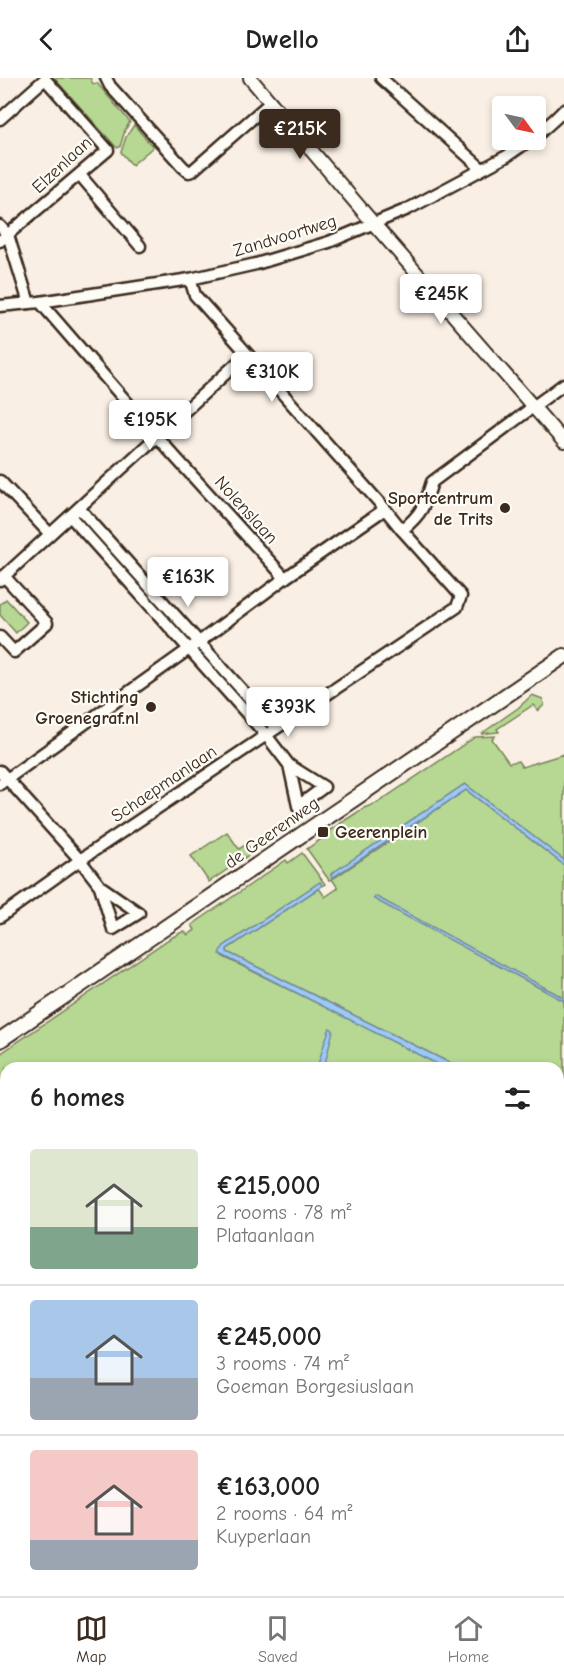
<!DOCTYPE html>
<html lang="en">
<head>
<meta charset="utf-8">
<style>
  :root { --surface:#fff; --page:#f2f2f2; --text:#222; --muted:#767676; --line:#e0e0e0; --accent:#3b2a1e }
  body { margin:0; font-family:"Comic Neue",sans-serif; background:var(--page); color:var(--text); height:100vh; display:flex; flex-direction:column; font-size:22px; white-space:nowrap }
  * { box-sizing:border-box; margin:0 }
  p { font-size:20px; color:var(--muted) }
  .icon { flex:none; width:33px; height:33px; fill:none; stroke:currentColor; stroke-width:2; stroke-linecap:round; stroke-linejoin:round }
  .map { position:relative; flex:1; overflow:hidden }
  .drawer { position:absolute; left:0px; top:984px; width:564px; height:534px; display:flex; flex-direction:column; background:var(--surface); border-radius:18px 18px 0 0; box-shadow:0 3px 9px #0003 }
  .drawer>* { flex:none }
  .needle { width:39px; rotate:123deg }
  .tools { position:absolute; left:492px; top:18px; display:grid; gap:12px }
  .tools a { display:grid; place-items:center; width:54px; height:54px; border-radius:6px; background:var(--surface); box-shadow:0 3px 9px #0003; font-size:30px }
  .price { position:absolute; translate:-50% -51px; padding:0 14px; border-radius:6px; background:#fff; color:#222; font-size:20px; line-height:39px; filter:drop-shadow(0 2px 3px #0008) }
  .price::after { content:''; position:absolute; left:50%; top:36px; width:18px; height:14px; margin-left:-9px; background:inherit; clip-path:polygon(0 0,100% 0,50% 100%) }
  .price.on { background:var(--accent); color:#fff }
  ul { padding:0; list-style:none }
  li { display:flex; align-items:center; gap:18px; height:150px; padding:0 30px }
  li+li { border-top:2px solid var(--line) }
  li span { display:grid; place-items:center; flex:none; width:168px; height:120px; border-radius:6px; color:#555 }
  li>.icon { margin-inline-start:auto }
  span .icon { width:72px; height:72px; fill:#fffc; stroke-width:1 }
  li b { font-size:26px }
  h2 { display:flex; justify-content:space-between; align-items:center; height:72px; padding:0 30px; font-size:26px }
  header { display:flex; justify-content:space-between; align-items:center; height:78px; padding:0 30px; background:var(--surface); font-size:27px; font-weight:700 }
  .tabs { display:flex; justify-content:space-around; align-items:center; height:84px; border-top:2px solid var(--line); background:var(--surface); font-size:16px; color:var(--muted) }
  .tabs a { display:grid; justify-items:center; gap:3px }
  .tabs .on { color:var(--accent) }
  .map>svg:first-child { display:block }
</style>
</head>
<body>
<header><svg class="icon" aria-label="back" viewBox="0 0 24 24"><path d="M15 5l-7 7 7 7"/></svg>Dwello<svg class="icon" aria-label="share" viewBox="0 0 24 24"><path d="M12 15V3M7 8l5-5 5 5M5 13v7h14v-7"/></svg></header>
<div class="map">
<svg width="564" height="1518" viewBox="0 0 564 1518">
  <rect width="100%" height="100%" fill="#f9efe4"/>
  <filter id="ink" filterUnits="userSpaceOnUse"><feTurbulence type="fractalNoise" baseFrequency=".0167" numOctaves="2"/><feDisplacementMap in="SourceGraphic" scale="12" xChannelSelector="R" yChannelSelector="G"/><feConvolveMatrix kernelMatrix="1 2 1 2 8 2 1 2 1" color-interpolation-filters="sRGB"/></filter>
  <g filter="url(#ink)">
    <g fill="#b6d892" stroke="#788158" stroke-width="1.5">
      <path d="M54,0H90L93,6L97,5L130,44L125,52L120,69L117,70Z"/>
      <path d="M134,47L153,69L132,87L121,74L126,59Z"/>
      <path d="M6,521L27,544L16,555L0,537V526Z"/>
      <path d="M532,617L543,621L544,627L538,633L533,627L497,651L499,654L481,656L518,630Z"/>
      <path d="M495,658L492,661L509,685L518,683L522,689L564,676V782L465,706L331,796L332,800H334L466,712L564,787V920L375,819L374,821L564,923V1016L558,1029V990H460L227,874V871L319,810L325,819L338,810L332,801L329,802L307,771L321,761V758L364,730L377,725L475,659Z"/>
      <path d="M227,754L239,771L247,766L253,774L209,804L191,778Z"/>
      <path d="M302,775L325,806L322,808L320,804L224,868L222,878L329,931L445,990H6V1512H146L138,1518H0V976L169,861L184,853L188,857L195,852L192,847L202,840L286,782L288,785Z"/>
      <path d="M564,1029V1192L558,1197V1040Z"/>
      <path d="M564,1377V1518H379L387,1512H558V1381Z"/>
    </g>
    <g fill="#9bcaf7" stroke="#758aa0" stroke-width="1.5">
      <path d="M465,706L564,782V787L466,712L332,800L331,796Z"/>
      <path d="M320,804L322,808L227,871V874L460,990H445L220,876V873L224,868Z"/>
      <path d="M375,818L564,920V923L374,821Z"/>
      <path d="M330,950L333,952L324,990H317L325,963Z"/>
    </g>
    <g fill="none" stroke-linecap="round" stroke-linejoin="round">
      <g stroke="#3b2a1e" stroke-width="15">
        <g id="minor">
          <path d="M106,0L110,8L183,89L189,94L192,93L271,24"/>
          <path d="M381,0L482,91"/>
          <path d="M0,41L45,1L108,72L0,163"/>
          <path d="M536,58L556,40L564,32"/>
          <path d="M80,97L140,168"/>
          <path d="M0,148L8,157L29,225"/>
          <path d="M190,201L195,217L385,431"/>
          <path d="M40,224L157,359L285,500"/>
          <path d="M0,228L40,224L190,201L256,186L329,164L408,131L507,78L530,62"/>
          <path d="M0,403L50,456"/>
          <path d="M79,430L276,650"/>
          <path d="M70,438L266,657L289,687L324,709L298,728L289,687"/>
          <path d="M0,502L247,276"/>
          <path d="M0,559L14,574L47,545L4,498"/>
          <path d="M0,693L80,782L100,808L139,835L113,851L100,808"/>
          <path d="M0,706L199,564L285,500L385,431L402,452C422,436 425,427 432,404L564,306"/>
          <path d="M0,839L80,782L457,529L461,518L402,452"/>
        </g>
      </g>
      <g stroke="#3b2a1e" stroke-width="16">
        <path id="tertiary" d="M250,0L373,145L564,364"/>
      </g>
      <g stroke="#3b2a1e" stroke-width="18">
        <path id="secondary" d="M0,962L564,578"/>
      </g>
      <g stroke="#3b2a1e" stroke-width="22">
        <g id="motorway">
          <path d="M558,1254L564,1249"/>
          <path d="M558,1311L564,1307"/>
          <path d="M207,1518L218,1512"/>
          <path d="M293,1518L300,1512"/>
        </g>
      </g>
      <use href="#minor" stroke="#fdfcf7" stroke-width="10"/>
      <use href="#tertiary" stroke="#fdfcf7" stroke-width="12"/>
      <use href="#secondary" stroke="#fdfcf7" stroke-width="14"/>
      <use href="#motorway" stroke="#fedf80" stroke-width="18"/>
    </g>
  </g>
  <g fill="#3b2a1e" stroke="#fdfcf7" stroke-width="2">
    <circle cx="505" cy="430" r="6"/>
    <circle cx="151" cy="629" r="6"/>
    <rect x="317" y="748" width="12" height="12" rx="3"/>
  </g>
  <g text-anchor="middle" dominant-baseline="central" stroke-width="4.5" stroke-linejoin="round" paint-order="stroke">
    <g font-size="18" fill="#3b2a1e" stroke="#fdfcf7">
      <text transform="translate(62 87) rotate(-43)">Elzenlaan</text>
      <text transform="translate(285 158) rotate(-17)">Zandvoortweg</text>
      <text transform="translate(246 432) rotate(48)">Nolenslaan</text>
      <text transform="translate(164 706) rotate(-34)">Schaepmanlaan</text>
      <text transform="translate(272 755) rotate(-35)">de Geerenweg</text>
    </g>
    <g font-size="18" font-weight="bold" fill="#3b2a1e" stroke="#fdfcf7" text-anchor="end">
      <text x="493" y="420">Sportcentrum<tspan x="493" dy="21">de Trits</tspan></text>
      <text x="139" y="619">Stichting<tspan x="139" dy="21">Groenegraf.nl</tspan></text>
      <text x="335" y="754" text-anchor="start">Geerenplein</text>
    </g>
  </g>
</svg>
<div class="tools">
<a><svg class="needle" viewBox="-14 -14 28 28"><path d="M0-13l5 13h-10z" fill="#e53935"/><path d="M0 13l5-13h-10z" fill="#767676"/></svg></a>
</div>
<b class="price on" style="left:300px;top:82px">€215K</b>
<b class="price" style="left:441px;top:247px">€245K</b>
<b class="price" style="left:272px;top:325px">€310K</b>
<b class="price" style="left:150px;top:373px">€195K</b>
<b class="price" style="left:188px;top:530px">€163K</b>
<b class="price" style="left:288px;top:660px">€393K</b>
<section class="drawer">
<h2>6 homes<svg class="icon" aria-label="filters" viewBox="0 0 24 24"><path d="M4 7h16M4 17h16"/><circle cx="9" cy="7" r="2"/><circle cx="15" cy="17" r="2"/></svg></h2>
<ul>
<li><span style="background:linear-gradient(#dfe7d0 65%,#7fa58c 0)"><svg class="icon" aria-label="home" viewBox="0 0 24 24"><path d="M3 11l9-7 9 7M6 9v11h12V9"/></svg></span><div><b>€215,000</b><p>2 rooms · 78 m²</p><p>Plataanlaan</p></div></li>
<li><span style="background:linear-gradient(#a9c7e8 65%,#9aa5b1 0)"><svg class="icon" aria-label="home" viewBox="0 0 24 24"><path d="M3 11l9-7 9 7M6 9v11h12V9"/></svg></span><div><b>€245,000</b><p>3 rooms · 74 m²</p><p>Goeman Borgesiuslaan</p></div></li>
<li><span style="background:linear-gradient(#f6c9c9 75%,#9aa5b1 0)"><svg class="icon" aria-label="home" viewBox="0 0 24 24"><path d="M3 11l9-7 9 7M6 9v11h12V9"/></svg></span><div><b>€163,000</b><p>2 rooms · 64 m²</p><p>Kuyperlaan</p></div></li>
</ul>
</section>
</div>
<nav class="tabs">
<a class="on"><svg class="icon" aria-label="map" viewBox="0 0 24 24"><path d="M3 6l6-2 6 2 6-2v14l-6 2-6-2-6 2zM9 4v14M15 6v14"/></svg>Map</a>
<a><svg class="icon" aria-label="saved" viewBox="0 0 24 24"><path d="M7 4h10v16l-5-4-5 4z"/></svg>Saved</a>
<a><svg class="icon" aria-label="home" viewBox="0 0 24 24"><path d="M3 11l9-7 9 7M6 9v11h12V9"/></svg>Home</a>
</nav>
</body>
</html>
